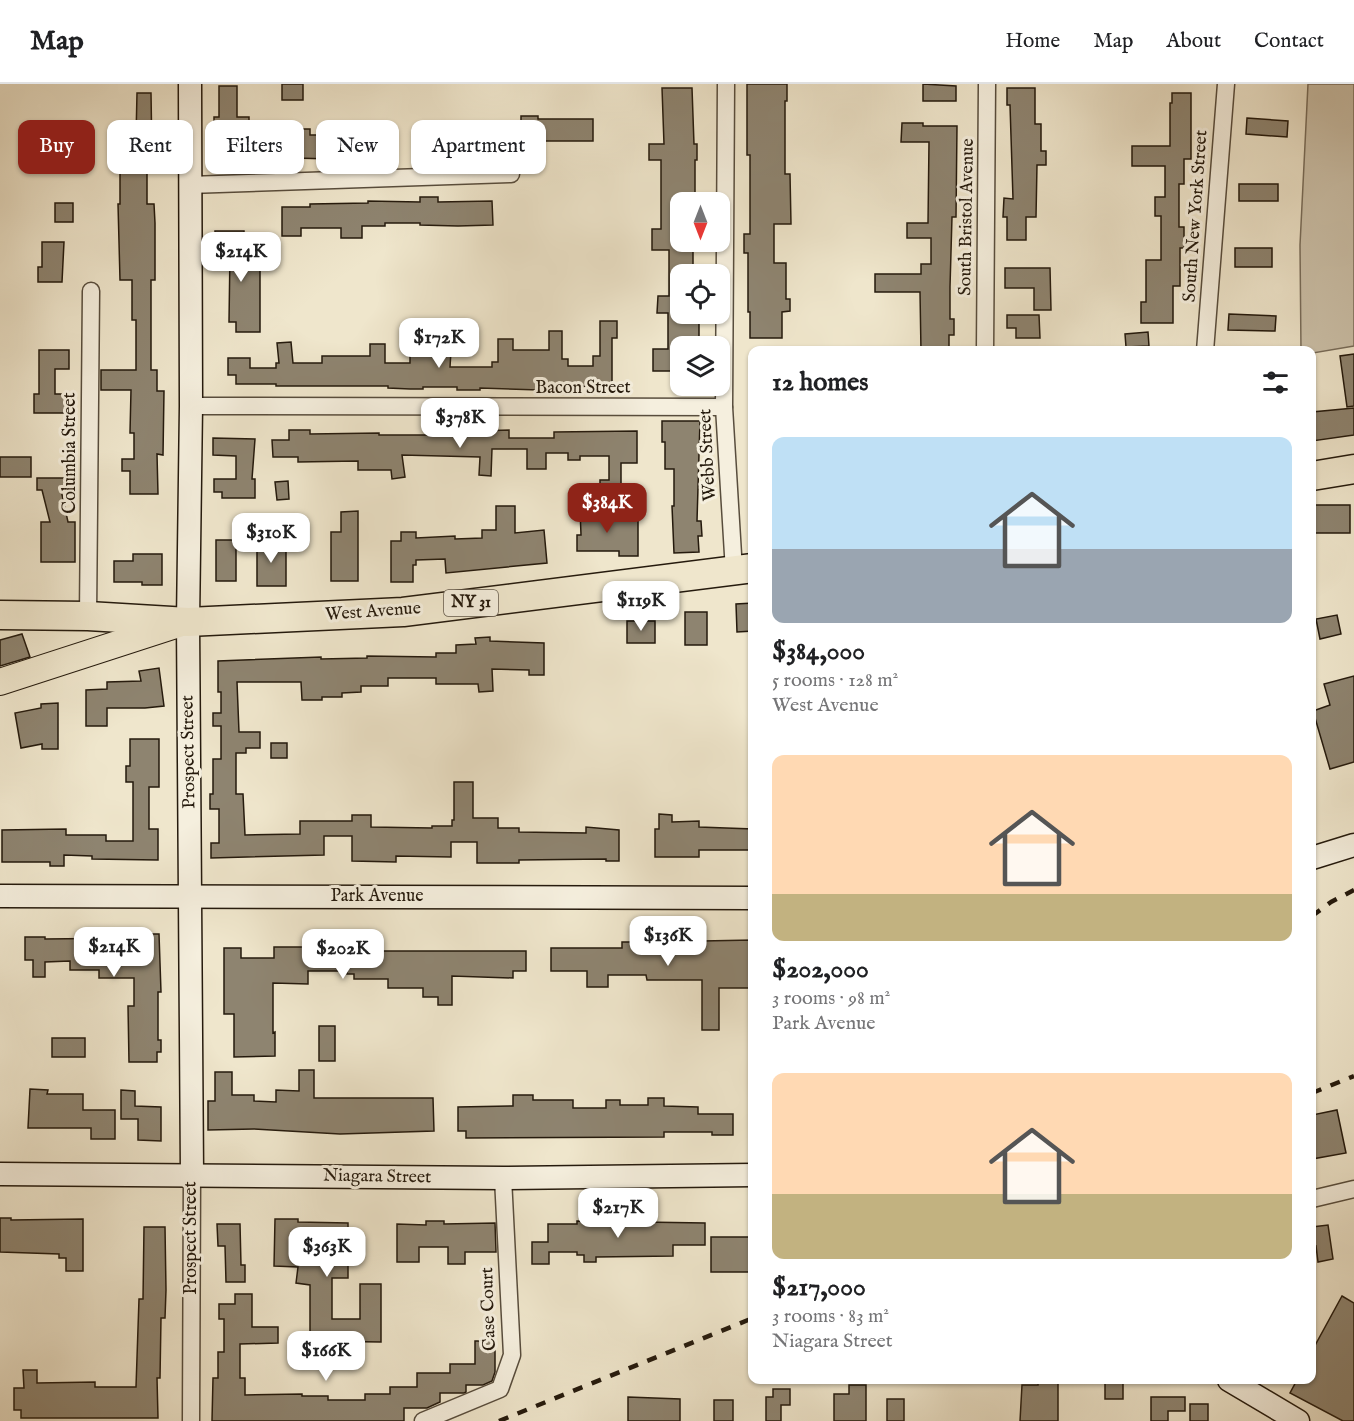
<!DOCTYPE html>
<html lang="en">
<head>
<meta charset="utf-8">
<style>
  :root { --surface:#fff; --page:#f2f2f2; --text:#202124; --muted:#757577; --line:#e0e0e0; --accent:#8f2418 }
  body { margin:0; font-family:"IM FELL English",serif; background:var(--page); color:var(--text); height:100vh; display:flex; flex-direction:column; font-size:22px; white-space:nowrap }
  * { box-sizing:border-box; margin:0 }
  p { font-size:20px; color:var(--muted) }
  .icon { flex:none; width:33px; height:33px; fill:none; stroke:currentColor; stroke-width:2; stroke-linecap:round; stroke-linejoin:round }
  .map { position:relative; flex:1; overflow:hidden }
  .side { position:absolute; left:748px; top:262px; width:568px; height:1038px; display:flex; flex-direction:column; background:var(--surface); border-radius:12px; box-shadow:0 2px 4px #0004 }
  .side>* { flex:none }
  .banner { position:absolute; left:18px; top:36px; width:570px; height:54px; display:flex; gap:12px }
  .needle { width:39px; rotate:180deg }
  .controls { position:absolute; left:670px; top:108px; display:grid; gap:12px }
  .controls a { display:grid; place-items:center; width:60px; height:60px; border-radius:12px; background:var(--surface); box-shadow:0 2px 4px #0004; font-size:30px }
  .price { position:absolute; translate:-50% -51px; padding:0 14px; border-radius:12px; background:#fff; color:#222; font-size:20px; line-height:39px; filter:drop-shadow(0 2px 3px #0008) }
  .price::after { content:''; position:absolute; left:50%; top:36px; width:18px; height:14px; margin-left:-9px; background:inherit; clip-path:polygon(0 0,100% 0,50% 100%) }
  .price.on { background:var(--accent); color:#fff }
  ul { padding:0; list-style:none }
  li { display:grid; align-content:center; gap:12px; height:318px; padding:0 24px }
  li span { display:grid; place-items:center; height:186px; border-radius:12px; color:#555 }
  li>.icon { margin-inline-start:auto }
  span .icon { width:108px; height:108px; fill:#fffc; stroke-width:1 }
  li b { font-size:26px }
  h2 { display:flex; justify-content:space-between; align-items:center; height:72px; padding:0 24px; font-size:26px }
  .chip { padding:0 21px; border-radius:12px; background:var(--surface); box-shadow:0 2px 4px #0004; font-size:21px; line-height:54px }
  .chip.on { background:var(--accent); color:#fff }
  header { display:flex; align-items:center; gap:36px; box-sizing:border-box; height:84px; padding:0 30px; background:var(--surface); border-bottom:2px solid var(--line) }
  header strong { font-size:28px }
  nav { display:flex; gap:33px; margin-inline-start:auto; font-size:21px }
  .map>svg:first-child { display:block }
</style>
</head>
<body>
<header>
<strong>Map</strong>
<nav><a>Home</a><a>Map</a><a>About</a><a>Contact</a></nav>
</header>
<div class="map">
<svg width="1354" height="1337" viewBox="0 0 1354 1337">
  <rect width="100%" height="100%" fill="#efe6cc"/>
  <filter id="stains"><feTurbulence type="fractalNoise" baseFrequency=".00333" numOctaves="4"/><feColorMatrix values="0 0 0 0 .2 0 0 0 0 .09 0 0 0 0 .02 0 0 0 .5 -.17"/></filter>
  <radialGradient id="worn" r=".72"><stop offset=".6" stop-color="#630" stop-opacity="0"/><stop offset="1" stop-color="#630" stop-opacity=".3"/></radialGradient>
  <path fill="#cdc3ac" stroke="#796e5c" stroke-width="1.5" d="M1308,0H1354V262L1313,269L1312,267H1301L1300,161Z"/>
  <g fill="#8e8470" stroke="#251a0d" stroke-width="1.5">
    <rect x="282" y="0" width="21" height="16"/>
    <path d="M747,0H787V17H785V90H790L791,140H774V179H786V215H790V227L782,228V254H750V228H748V169H744V150H750V71H747Z"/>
    <path d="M923,0L956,2V17H923Z"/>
    <path d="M219,2H237V33H249V62H265V78H233V50H214V33H219Z"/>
    <path d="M662,4H692L694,60H697V76H695V115H681V158H693V190H681V230H699V256H681V287H653V265H668V229H657L658,212H669V166H652V145H661V76H649V60H664Z"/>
    <path d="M1007,4H1035V40H1041V67H1046V81H1037L1036,133H1026V156H1007V133H1003L1004,114L1013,115L1010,21H1007Z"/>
    <path d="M137,9H151L152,71H147V120H154L155,139V196H151V286H157V307H164L163,371L157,370L158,410H130V387H122V375H134V349H130L131,306H101V286H136V236H132V196H120L118,120H120V71H118V53H136Z"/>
    <path d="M1172,9H1191V75H1184V100H1179V143H1184V164H1180V202H1173V239H1141V218H1146V176H1161V132H1155V113H1165V82H1132V62H1170V19H1172Z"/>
    <path d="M521,32H538V35H593V57H538V64H521Z"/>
    <path d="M1247,34L1288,37L1287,53L1246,50Z"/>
    <rect x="468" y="39" width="20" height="31"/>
    <path d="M902,39H923V42H957L956,133H952L950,203V235H954V251H949V267H921L920,208H875V190H921V180H931V154H907V139H928L929,58H901Z"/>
    <path d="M294,45H310V51H341V45H383V60H360V70H331V75L294,74Z"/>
    <rect x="416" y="46" width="23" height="22"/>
    <rect x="1239" y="100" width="39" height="17"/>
    <path d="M420,113H438V118L492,117L493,141L458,142L420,141V139H385V142H362V154H341V144H301V152H282V123H310V120L368,119V117L420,118Z"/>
    <rect x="55" y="119" width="18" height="19"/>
    <path d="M215,147H244V186H260V248H236V238H229L230,169H215Z"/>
    <path d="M42,158H64L62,198H38V183H42Z"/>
    <rect x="1235" y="164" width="37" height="19"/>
    <path d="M1005,184H1050L1051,226H1034V204H1005Z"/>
    <path d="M1229,230L1276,232L1275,247L1228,246Z"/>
    <path d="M1007,231H1039L1040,254H1016V244H1007Z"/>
    <path d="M600,237H617V254H612V302L539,303V306L480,304V306H457V303H423V305H410L388,304V302H276V300H236V291H228V274H250V284H276V279H279L277,259L291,258L293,279H322V272H370V260H385V279H410V265H423L451,267L450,283H492V278H498V255H513V266H549V247H562V275H568V282H593V272H600Z"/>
    <path d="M1148,248L1149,262L1126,263L1125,250Z"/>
    <path d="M39,266H69V285H55V310H65V329H34V310H39Z"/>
    <path d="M1354,270V322L1347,323L1340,272Z"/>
    <path d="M1354,324V351L1312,357V328Z"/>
    <path d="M662,337H700L697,437H701L702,452H698L699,468L674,469L672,422H674V385H665V358H662Z"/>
    <path d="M289,346H310V350L379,349V351H427V346H444V348L509,346V354H554V348L637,347V379H621V411H600V396H609V372H580V376H568V369H546V385H527V365H492L491,392L479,391L480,373L402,371L405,393L392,395L391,386H358V377L298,378V373H273L272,356H289Z"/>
    <path d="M213,354L255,355L252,395H255V414H222V408H214V395H236V372L213,371Z"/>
    <rect x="0" y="373" width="31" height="20"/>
    <path d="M37,394H75V406H61L68,438H75V478H41V438H50L42,406H37Z"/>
    <path d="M288,397L289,415L277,416L275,398Z"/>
    <rect x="1312" y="421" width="38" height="28"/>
    <path d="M496,422H515V449L544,446L547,479L446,489L445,475L416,476V481H413V498H391V457H401V448H416V454L455,452V455L482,454V446H496Z"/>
    <path d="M601,424V436H638V472H619V467H577V451H581L580,425Z"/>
    <path d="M358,427V497H331V448H341V428Z"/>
    <rect x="216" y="456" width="20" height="41"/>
    <rect x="257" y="458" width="29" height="44"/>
    <path d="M133,470H162V501H142V498H114V477H133Z"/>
    <path d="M753,519V547L737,548L736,520Z"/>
    <rect x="685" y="528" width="22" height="33"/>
    <path d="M1337,531L1341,550L1320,555L1316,535Z"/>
    <rect x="627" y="537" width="28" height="22"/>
    <path d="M22,550L30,573L0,582V556Z"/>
    <path d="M490,553V557L544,559V591H529V586L492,585L493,607L479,608L478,600H436V594H388V602H361V608L342,609V613H322V616H302L301,598H237L239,648H260V664H246V669H236V710H243L245,751L300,750V737H352V731H371V743L432,744V742H452V736H454V698H473V734H498V744H519V748L586,749V743L619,746V777H606V775L519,776V779H477V758H451V773L396,772V778L352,777V752H324V771L211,774V759H219V725H210V710H213V675H221V642H213V629H221V608H218V577L321,573V575L367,574V572L436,573V569H456V561L476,560L475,554Z"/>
    <path d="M159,584L164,622L145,624H107V642H86V606L107,605V598L141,597L139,587Z"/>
    <path d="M1354,592V678L1330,685L1313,627L1330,621L1324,600Z"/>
    <path d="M58,619V665H42V660L21,664L15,629L41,624V620Z"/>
    <path d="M130,655H159V703H149V745H158V776L92,775V772L64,771V782H50V778H2V746L66,745V751H106V757H133V698H126V682H130Z"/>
    <rect x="271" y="659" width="16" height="15"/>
    <path d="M659,730L672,731V738L699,737V743L753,745V766H699V773H655V745H659Z"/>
    <path d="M132,850H159L161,908H158V956H161V968H157V978H129L128,922H134V894H99V886H70V877L45,878V893H33V876H25V853H45V855L132,854Z"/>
    <path d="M753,856V904H719V946H702V896H647L646,891H608V903H587V887H551V864H622V858H661V863H702V857Z"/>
    <path d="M305,860L367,861V867H526V887H513V894L452,892V921H438V913H423V904H388V895H354V890H347V887H308V900L273,899V949L275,948V972L234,973V930H224V864H241V874H274V863H305Z"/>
    <rect x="319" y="942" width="16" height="35"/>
    <rect x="52" y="954" width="33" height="19"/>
    <path d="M299,986H314V1014H433L434,1047L340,1050L254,1045L208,1046V1017H215V988H232V1011H254V1017L276,1018V1006L299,1007Z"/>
    <path d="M30,1005L48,1006L47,1010H83V1026H115V1055H91V1044H28Z"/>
    <path d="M121,1006L135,1007V1022L161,1023V1057L138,1056V1035H121Z"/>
    <path d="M513,1011H533V1016H573V1024H606V1016H620V1021H648V1014H664V1022L698,1023V1030H733V1051H712V1048H664V1053L466,1054V1047H458V1023L513,1022Z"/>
    <path d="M1337,1026L1346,1069L1312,1075V1031Z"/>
    <path d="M0,1134H11V1136L83,1135V1187H66V1174H59V1170L0,1168Z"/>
    <path d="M275,1135H298V1138L348,1139V1194H332V1235H360V1200H381V1258L310,1257V1201L296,1199L298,1183L274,1182Z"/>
    <path d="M426,1137H444V1140L495,1139L496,1168H465V1180H448V1163H419V1178H397V1140L426,1141Z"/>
    <path d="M577,1137L705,1139V1161H673V1172L596,1173V1178H584V1171H577V1168H549V1180H532V1158H548V1140H577Z"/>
    <path d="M217,1140H240L241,1181H245V1198H226L225,1162H218Z"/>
    <path d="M1328,1141L1333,1175L1318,1178L1316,1162L1312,1163V1143Z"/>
    <path d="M144,1143H165L166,1206L165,1234H161L160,1294H157L158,1334H21V1326H14V1304H24L23,1286H37V1299L95,1298V1303H136L139,1215H143Z"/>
    <rect x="711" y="1153" width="42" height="35"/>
    <path d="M235,1210H252V1243H278V1259L240,1260V1294H245V1311L302,1310V1312H328V1316H365V1310H390V1303H417V1289H450V1280H475V1257H495V1288L492,1297L483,1301H466V1308L464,1309H440V1318L427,1324H404V1337H212L213,1294H218V1268H224V1235H219V1220H235Z"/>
    <path d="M1342,1212L1354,1219V1337H1343L1290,1309L1297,1296H1312V1267Z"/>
    <path d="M1038,1296H1058V1337H1020L1022,1301H1038Z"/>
    <rect x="1105" y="1296" width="18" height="19"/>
    <path d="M849,1301H866V1337H834V1310H849Z"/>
    <path d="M773,1305H790V1321H781V1337H766V1313H773Z"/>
    <path d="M628,1313L680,1315V1337H628Z"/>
    <path d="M1151,1313H1185V1327H1168V1337H1151Z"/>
    <rect x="887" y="1315" width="17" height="22"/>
    <rect x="714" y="1316" width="19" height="21"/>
    <rect x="1190" y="1320" width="18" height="17"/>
  </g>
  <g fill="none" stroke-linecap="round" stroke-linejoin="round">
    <g stroke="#584d3d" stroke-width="19">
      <g id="street">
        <path d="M726,0L724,323L734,487"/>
        <path d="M189,101L511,90"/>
        <path d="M985,267L987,0"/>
        <path d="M1205,267L1226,0"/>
        <path d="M191,322L724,323"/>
        <path d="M88,532L91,207"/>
        <path d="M1312,1115L1354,1105"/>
        <path d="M191,1337L192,1090"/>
        <path d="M423,1337L500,1305L512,1271L503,1094"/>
      </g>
    </g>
    <g stroke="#251a0d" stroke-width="25">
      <g id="secondary">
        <path d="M190,0L191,322L188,538L192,1090"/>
        <path d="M1312,774L1354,761"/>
        <path d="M0,812L753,814"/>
        <path d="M0,1090L503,1094L753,1091"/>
        <path d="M1229,1296L1298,1337"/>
      </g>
    </g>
    <g stroke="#251a0d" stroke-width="28">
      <path id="primary" d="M0,598L182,539"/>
    </g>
    <g stroke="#251a0d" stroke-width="31">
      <g id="highway">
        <path d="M1312,392L1354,385"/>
        <path d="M0,531L88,532L188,538L403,528L753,484"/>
      </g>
    </g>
    <use href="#street" stroke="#f5efde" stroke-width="16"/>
    <use href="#secondary" stroke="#f5efde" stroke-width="22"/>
    <use href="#primary" stroke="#efe6cc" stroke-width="26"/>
    <use href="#highway" stroke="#efe6cc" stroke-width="28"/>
    <g stroke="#251a0d" stroke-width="4.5" stroke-dasharray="10 10" stroke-linecap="butt">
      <path d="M1312,832L1331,818L1354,806"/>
      <path d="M1312,1009L1354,992"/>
      <path d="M499,1337L753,1234"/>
    </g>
  </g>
  <g text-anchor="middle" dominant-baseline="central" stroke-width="6" stroke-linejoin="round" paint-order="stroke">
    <rect fill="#f5efde" stroke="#635a4c" stroke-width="1.5" x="444" y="506" width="54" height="26" rx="4.5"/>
    <g font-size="16" font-weight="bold" fill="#251a0d">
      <text x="471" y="519">NY 31</text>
    </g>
    <g font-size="18" fill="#251a0d" stroke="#f5efde">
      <text transform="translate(1196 132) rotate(-86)">South New York Street</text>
      <text transform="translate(967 133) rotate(-89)">South Bristol Avenue</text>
      <text x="583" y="304">Bacon Street</text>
      <text transform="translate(70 369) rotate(-90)">Columbia Street</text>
      <text transform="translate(708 371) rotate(-93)">Webb Street</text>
      <text transform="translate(373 528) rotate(-4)">West Avenue</text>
      <text transform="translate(189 668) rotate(-91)">Prospect Street</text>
      <text x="377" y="812">Park Avenue</text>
      <text transform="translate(377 1093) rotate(1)">Niagara Street</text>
      <text transform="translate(191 1154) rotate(-90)">Prospect Street</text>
      <text transform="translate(489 1225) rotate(-92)">Case Court</text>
    </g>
  </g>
  <rect width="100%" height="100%" filter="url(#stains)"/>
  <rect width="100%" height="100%" fill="url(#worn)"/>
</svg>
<div class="controls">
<a><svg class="needle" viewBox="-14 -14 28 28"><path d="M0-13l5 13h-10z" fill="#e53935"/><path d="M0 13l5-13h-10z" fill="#757577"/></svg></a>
<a><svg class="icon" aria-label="locate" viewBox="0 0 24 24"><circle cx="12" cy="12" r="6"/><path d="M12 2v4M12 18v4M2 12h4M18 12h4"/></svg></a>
<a><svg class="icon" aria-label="layers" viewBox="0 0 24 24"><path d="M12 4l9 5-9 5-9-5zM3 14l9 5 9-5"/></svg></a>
</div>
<b class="price" style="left:241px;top:199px">$214K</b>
<b class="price" style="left:439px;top:285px">$172K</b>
<b class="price" style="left:460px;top:365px">$378K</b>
<b class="price on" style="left:607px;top:450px">$384K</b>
<b class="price" style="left:271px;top:480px">$310K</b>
<b class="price" style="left:641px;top:548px">$119K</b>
<b class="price" style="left:668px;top:883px">$136K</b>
<b class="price" style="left:114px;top:894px">$214K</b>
<b class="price" style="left:343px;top:896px">$202K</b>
<b class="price" style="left:618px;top:1155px">$217K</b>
<b class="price" style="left:327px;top:1194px">$363K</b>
<b class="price" style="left:326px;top:1298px">$166K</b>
<div class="banner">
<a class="chip on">Buy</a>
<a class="chip">Rent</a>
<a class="chip">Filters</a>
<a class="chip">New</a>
<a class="chip">Apartment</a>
</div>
<section class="side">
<h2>12 homes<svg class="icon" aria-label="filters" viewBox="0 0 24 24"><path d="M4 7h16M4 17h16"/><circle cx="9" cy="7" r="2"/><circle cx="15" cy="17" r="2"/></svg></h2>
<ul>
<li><span style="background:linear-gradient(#bfe0f5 60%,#9aa5b1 0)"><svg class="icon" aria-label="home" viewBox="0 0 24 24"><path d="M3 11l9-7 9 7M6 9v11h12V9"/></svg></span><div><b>$384,000</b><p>5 rooms · 128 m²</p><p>West Avenue</p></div></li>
<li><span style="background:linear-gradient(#ffd9b3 75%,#c2b280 0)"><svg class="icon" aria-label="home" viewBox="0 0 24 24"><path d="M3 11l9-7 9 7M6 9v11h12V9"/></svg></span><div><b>$202,000</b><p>3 rooms · 98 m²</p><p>Park Avenue</p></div></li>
<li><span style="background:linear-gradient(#ffd9b3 65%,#c2b280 0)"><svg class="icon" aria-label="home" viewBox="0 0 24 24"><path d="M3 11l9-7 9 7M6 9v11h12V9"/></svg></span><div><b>$217,000</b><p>3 rooms · 83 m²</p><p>Niagara Street</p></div></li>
</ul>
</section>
</div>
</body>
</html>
